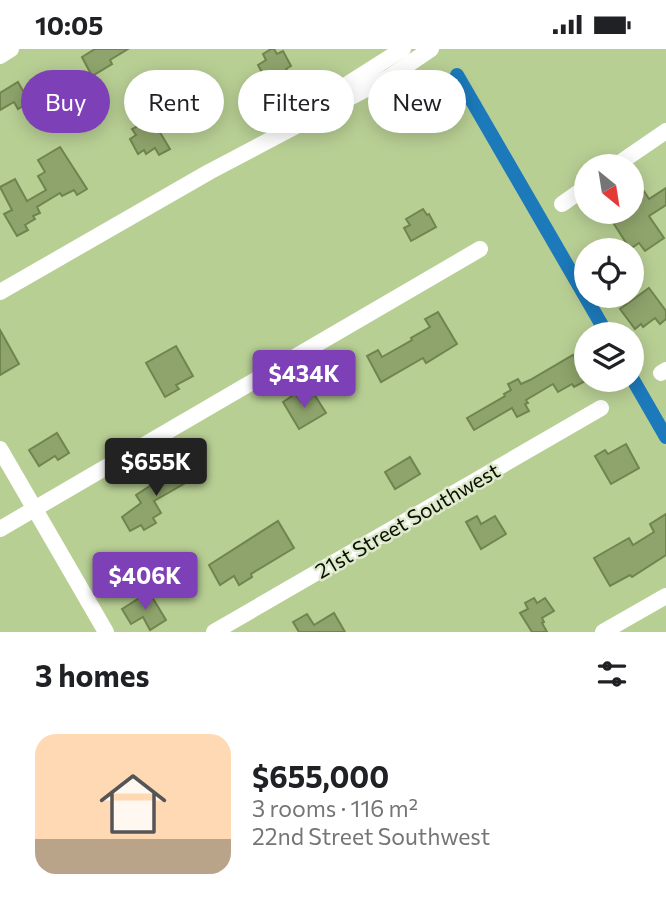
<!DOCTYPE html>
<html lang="en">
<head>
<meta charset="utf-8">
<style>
  :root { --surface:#fff; --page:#f2f2f2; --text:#202124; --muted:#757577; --accent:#7e40b6 }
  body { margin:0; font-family:Commissioner,sans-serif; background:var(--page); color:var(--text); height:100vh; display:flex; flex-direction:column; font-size:26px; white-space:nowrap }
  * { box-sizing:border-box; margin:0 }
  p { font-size:23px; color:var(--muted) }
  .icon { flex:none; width:38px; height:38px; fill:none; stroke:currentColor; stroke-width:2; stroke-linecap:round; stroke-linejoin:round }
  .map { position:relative; height:583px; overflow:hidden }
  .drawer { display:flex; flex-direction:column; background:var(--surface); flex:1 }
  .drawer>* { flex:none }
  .guide { position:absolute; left:21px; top:21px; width:625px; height:63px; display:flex; gap:14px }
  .needle { width:46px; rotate:150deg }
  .controls { position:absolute; left:574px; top:105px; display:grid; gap:14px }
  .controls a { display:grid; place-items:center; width:70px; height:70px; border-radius:50%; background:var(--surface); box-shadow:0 4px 18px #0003; font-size:35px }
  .price { position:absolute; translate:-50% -60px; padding:0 16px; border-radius:7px; background:var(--accent); color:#fff; font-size:23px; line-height:46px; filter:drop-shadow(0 2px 4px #0008) }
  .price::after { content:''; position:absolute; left:50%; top:42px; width:21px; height:16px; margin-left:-10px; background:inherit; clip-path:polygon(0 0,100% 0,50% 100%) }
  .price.active { background:#222; color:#fff }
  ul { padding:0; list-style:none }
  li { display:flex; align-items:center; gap:21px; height:175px; padding:0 35px }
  li span { display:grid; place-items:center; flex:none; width:196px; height:140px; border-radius:21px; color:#555 }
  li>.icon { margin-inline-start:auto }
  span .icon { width:84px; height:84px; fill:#fffc; stroke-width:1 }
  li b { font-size:30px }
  h2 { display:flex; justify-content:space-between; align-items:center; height:84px; padding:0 35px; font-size:30px }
  .chip { padding:0 24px; border-radius:32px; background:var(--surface); box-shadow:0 4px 18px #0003; font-size:24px; line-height:63px }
  .chip.active { background:var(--accent); color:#fff }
  .status { display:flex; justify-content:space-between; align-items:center; height:49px; padding:0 35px; background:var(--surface); direction:ltr }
  .status svg { height:19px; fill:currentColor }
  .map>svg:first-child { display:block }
</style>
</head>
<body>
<div class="status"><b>10:05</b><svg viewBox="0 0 49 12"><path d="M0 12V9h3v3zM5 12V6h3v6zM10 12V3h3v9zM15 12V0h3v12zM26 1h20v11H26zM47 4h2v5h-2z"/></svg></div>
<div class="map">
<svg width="666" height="583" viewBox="0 0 666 583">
  <rect width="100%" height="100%" fill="#b8cf94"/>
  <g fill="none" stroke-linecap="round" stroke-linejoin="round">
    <g stroke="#1c7abb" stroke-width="14">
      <path d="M457,26L607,285"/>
      <path d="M632,329L666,388"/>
    </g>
  </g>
  <g fill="#8fa46c" stroke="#70844d" stroke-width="2">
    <path d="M95,0H128L110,11L112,15L92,27L82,8Z"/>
    <path d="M271,0H274L277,5L283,2L291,17L286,20L288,23L279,28L283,36L272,42L258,16L266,11L263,5Z"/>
    <path d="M18,33L29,53L18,60L14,53L0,61V44Z"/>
    <path d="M143,74L146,80L155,75L170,100L159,106L155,99L146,105L144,101L138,105L130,90L136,86L132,80Z"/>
    <path d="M60,98L87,140L77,146L74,141L62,147L60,144L37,158L40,164L33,167L35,170L25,176L28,181L17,187L4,165L12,161L0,138L15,130L27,152L46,141L38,127L45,123L38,111Z"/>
    <path d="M640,136L649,150L666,139V156L649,167L664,189L645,202L639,194L630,200L614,175L632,163V142Z"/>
    <path d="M423,160L427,166L429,165L436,178L411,192L404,179L410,176L406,170Z"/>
    <path d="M649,239L666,262V270L660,275L655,269L643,278L641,275L635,280L620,260Z"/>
    <path d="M438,263L457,295L426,314L423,309L381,333L367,307L378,301L382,308L412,291L411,289L430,278L425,270Z"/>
    <path d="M0,281L19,315L0,326Z"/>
    <path d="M176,297L193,327L176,336L179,340L165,348L146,314Z"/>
    <path d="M573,306L587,331L574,338L572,335L558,343L553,335L526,351L528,354L525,355L529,362L517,368L512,359L474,381L467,369L505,347L504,345L511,341L508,335L518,330L521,335L530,331Z"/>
    <path d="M295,345L301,353L314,345L326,364L299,380L283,353Z"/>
    <path d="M57,384L69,404L58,411L55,407L39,417L29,401Z"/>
    <path d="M626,395L639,419L611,435L595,407L605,401L608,405Z"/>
    <path d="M410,408L420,425L395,440L385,423Z"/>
    <path d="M187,413L196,428L154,452L161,464L153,469L156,474L144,481L141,476L130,482L122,468L141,454L136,446Z"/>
    <path d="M666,465V506L632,528L630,526L610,537L594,509L629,489L633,496L654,483L650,475Z"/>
    <path d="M477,467L481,475L495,467L506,485L481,500L466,473Z"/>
    <path d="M278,472L294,499L251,525L252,528L239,536L234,527L220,536L209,516Z"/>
    <path d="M149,543L166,571L150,581L143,568L131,575L122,560Z"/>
    <path d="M534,549L537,554L545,549L554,562L542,569L544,573L542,574L547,583H532L520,564L528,560L525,554Z"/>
    <path d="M334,564L345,583H299L293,573L307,565L314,576Z"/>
  </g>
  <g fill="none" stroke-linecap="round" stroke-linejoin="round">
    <g stroke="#fff" stroke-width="16">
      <path d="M0,7L11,0"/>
      <path d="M305,62L403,0"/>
      <path d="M615,117L666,82"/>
      <path d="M562,155L586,138"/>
      <path d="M0,243L209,123L391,27L431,0"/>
      <path d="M661,324L666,321"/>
      <path d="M0,400L106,583"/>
      <path d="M0,480L480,200"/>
      <path d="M214,583L601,359"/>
      <path d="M603,583L666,547"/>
    </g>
  </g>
  <g text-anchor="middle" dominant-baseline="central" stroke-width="5" stroke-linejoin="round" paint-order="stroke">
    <g font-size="21" fill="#091000" stroke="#dfeacd">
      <text transform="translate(407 471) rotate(-30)">21st Street Southwest</text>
    </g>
  </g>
</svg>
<div class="controls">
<a><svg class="needle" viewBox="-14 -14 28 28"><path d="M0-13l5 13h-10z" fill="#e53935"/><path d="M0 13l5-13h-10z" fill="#757577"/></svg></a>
<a><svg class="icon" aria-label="locate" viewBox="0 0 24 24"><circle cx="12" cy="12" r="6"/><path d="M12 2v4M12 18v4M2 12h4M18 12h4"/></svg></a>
<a><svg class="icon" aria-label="layers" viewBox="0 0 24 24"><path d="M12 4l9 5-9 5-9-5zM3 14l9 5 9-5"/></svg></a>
</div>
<b class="price" style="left:304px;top:361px">$434K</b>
<b class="price active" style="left:156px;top:449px">$655K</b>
<b class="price" style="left:145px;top:563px">$406K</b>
<div class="guide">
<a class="chip active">Buy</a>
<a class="chip">Rent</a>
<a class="chip">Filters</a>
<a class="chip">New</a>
</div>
</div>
<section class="drawer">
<h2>3 homes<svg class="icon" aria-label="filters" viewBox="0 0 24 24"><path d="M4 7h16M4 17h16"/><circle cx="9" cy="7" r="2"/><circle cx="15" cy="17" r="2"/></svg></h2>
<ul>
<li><span style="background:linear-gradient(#ffd9b3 75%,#b9a48a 0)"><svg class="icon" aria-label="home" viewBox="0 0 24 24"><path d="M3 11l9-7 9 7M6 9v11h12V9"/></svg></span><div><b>$655,000</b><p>3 rooms · 116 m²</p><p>22nd Street Southwest</p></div></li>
</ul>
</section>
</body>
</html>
